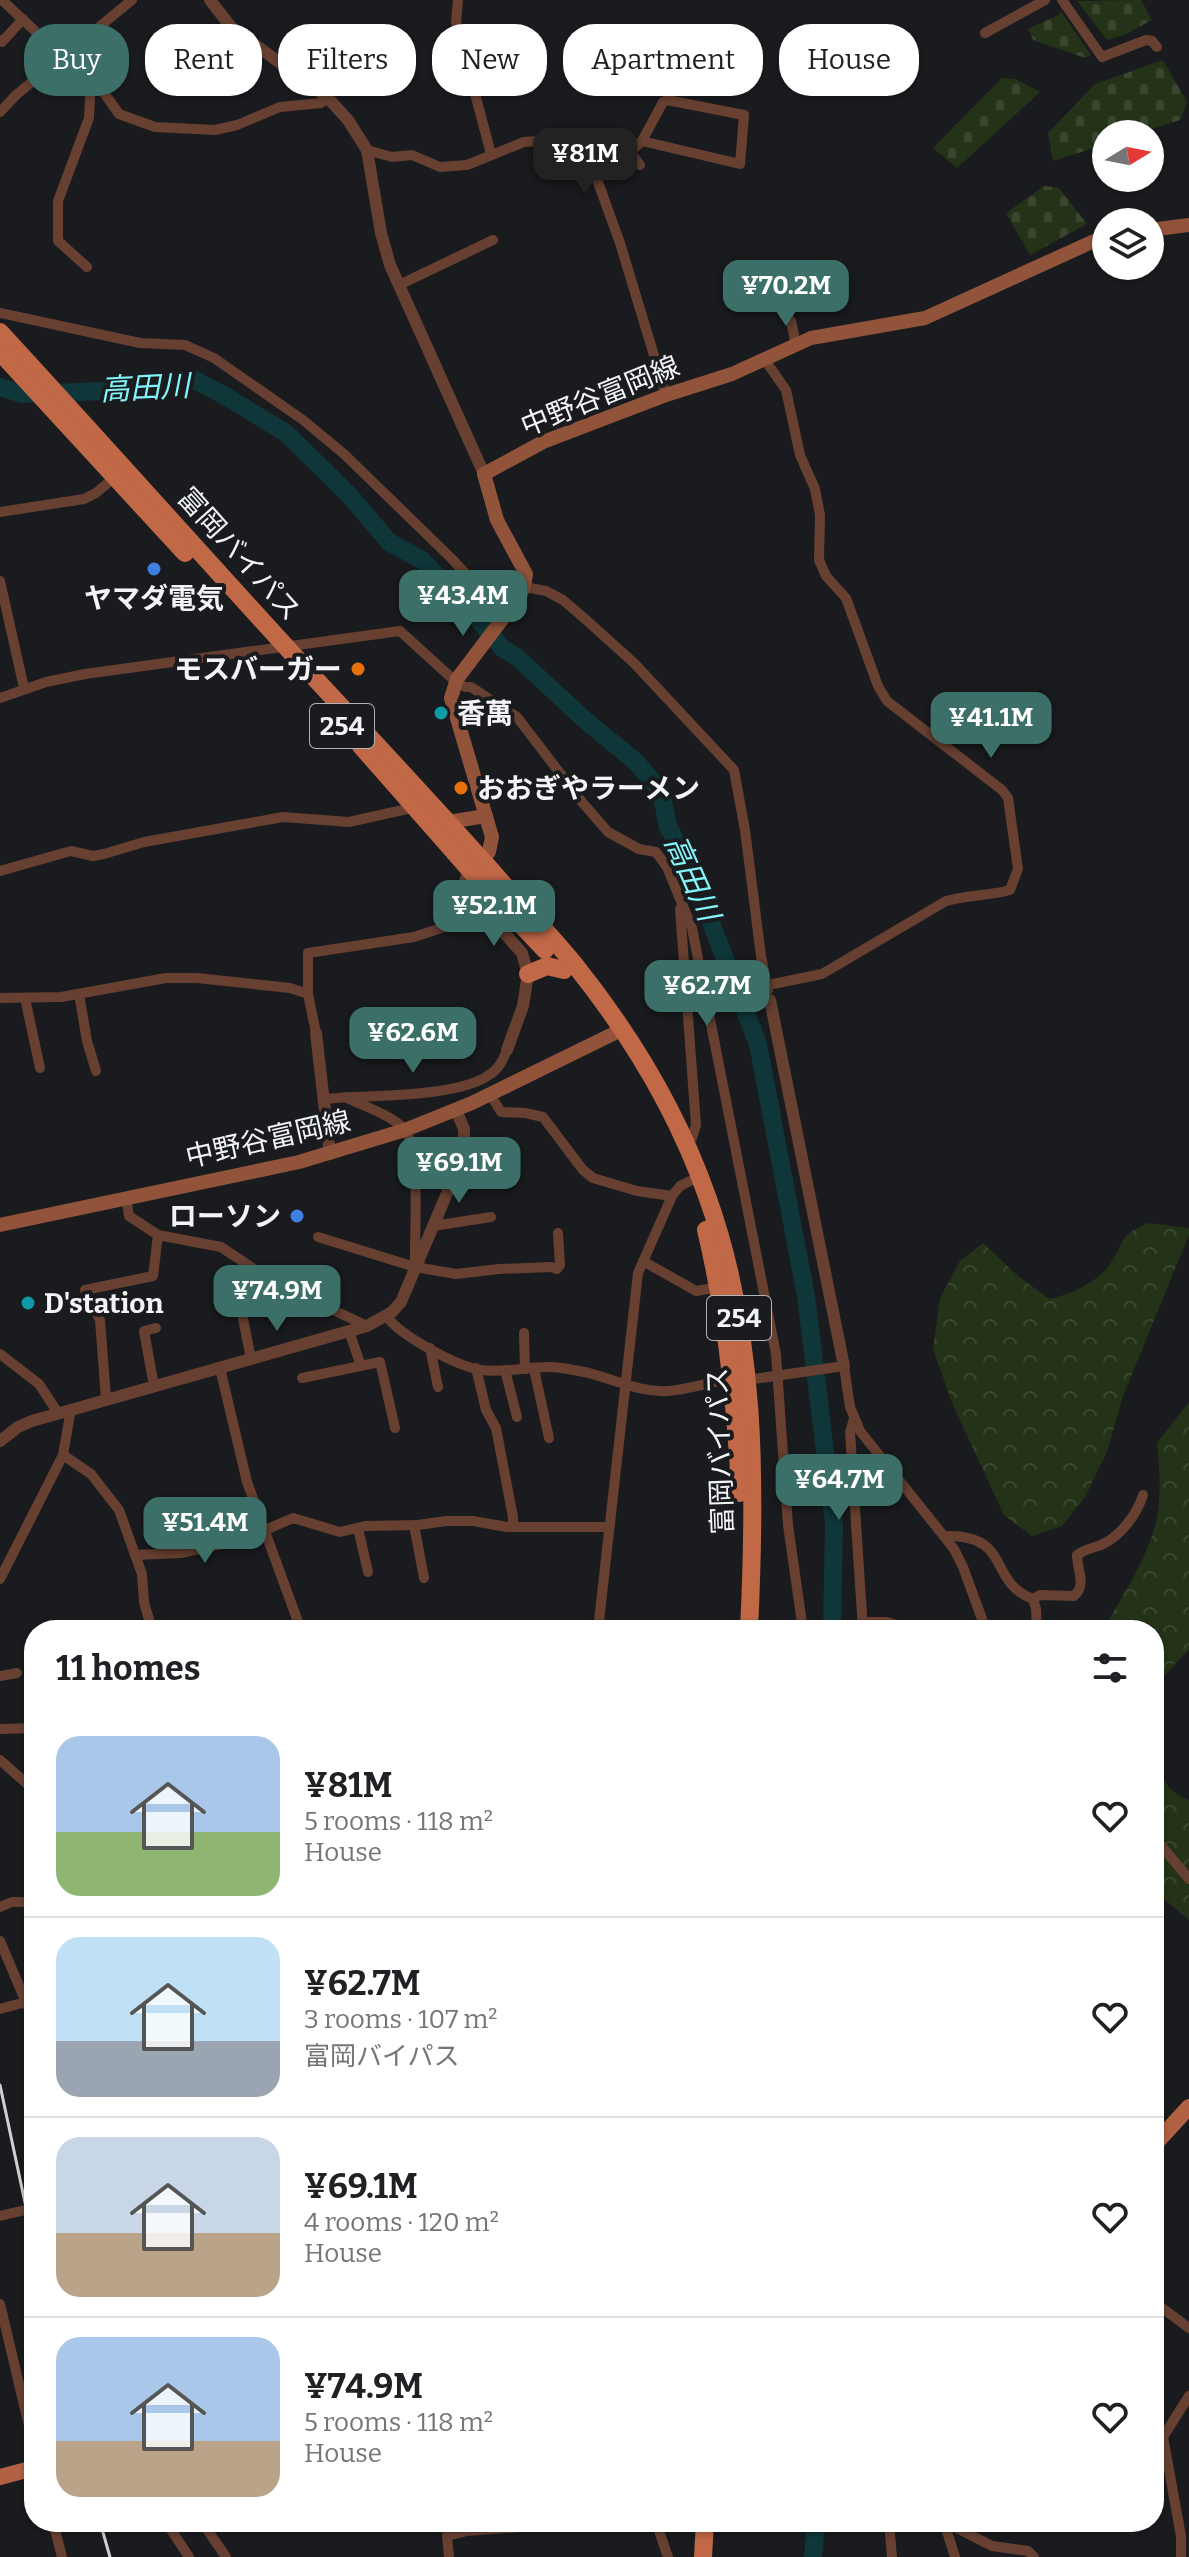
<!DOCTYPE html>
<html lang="en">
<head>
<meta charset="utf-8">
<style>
  :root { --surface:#fff; --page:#f2f2f2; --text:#202124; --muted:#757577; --line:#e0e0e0; --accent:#3b6f67 }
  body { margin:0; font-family:Bitter,"Noto Sans JP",serif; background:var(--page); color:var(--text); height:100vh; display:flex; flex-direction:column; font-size:30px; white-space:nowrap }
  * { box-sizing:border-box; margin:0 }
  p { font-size:26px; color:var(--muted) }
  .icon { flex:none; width:44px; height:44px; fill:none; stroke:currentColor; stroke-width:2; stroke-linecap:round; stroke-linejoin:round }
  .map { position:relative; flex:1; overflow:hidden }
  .drawer { position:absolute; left:24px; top:1620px; width:1140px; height:912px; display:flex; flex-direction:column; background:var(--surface); border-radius:32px; box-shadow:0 2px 6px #0004 }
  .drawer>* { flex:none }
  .banner { position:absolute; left:24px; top:24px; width:1142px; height:72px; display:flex; gap:16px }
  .needle { width:52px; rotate:80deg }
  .fabs { position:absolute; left:1092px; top:120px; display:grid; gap:16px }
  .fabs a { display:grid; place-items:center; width:72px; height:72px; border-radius:50%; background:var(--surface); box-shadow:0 2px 6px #0004; font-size:40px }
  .price { position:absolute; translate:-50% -68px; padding:0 18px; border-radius:16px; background:var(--accent); color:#fff; font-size:26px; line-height:52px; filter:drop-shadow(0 2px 4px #0008) }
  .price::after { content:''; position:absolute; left:50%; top:48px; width:24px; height:18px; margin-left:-12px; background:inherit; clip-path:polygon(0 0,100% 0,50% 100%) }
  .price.active { background:#222; color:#fff }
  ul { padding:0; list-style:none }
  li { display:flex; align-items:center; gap:24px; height:200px; padding:0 32px }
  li+li { border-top:2px solid var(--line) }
  li span { display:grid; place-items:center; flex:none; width:224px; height:160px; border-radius:24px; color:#555 }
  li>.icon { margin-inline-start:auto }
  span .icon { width:96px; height:96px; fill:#fffc; stroke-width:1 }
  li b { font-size:34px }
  h2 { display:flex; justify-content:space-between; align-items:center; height:96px; padding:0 32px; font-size:34px }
  .tag { padding:0 28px; border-radius:32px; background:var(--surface); box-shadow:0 2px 6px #0004; font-size:28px; line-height:72px }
  .tag.active { background:var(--accent); color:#fff }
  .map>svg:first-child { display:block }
</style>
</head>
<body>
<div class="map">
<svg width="1189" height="2557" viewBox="0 0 1189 2557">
  <defs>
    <pattern id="forest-crowns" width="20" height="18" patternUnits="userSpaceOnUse" patternTransform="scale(2)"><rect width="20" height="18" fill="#243317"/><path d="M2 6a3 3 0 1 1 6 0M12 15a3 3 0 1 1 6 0" fill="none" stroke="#3a472e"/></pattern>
    <pattern id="cemetery-stones" width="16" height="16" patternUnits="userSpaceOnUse" patternTransform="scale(2)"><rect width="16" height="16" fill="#243317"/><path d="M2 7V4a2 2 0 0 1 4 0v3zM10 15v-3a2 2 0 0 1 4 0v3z" fill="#3a472e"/></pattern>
  </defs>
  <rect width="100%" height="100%" fill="#191b1e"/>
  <g fill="url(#forest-crowns)">
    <path d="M1148,1223L1189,1228V1235L1123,1396L1107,1452L1085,1497L1062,1526L1032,1536L1004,1515L953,1405L933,1349L940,1298L960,1261L983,1243L1018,1276L1049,1299C1070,1295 1098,1282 1110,1264C1127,1239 1118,1236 1148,1223Z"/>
    <path d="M1189,1402V1650C1178,1660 1159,1680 1154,1694C1151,1706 1159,1770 1165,1781C1169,1790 1180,1797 1189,1800V1920L1154,1891V1630H1103C1121,1598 1143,1565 1154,1530C1162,1504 1160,1469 1157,1443Z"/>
  </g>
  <g fill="url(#cemetery-stones)">
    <path d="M1141,0L1152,20L1124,35L1107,40L1077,1Z"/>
    <path d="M1062,13L1091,55L1085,58L1033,40L1028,29Z"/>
    <path d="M1163,60L1187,102L1180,120L1136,134H1106V144L1053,161L1048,133L1095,84Z"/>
    <path d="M1002,78L1015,79L1040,92L957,168L933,148Z"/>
    <path d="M1044,186L1059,188L1087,224L1030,255L1006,213Z"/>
  </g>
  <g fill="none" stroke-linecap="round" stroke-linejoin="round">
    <g stroke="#0f373a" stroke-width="18">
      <path d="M0,387L22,394L79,392L127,390L195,380L227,397L286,433L351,497L389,542L422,560L477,618L502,648L518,658L586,721L635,761L661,791L668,827L694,873L700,894L758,1044L806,1296L834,1524L832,1630"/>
      <path d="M813,2557L816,2522"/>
    </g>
    <g stroke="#674031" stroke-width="10">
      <path d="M2,0L35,31L58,61"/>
      <path d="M458,0L456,22L491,154"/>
      <path d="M1062,0L1102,57L1146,40L1152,41L1157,47"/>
      <path d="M985,33L1045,0"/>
      <path d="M0,40L2,42L23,19"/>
      <path d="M73,49L119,114L155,127L215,130L237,125L280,107L321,103L328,98"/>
      <path d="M0,112L16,95L132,0"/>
      <path d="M582,138L620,243L666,395"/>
      <path d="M367,150L392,157L412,155L440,167L467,165L524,142L582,138L602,134L612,137L630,152L640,165"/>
      <path d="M630,152L642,141L663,102L667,100L744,115L740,164L642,141"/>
      <path d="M87,267L58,241V201L89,118L91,77"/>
      <path d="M399,285L493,240"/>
      <path d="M0,313L140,343L185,345L214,358L303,420L344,454L451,558L504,615"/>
      <path d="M791,321L796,345"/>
      <path d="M765,360L786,390L800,455L815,489L820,515L819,560L826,576L846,598L878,686L887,701L1002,790L1008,798L1018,869L1010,890C988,896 967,895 946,901L822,974L768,985"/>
      <path d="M0,512L84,499L96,493L115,477"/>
      <path d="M0,581L24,688"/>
      <path d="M524,587L546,591L563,600L584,618L634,663L734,770L745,830L761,956L768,990"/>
      <path d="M0,698L46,682L85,674L400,631L455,681L465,687H471L517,717L582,802L608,832L639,849L656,852L667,867L692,928L776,1354L788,1525L803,1630"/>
      <path d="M0,871L71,851L93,856L104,854L144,842L283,817L349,822L416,807"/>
      <path d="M680,909L696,1125L692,1138L685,1142"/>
      <path d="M79,994L87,1041L96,1071"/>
      <path d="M308,994V953L414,937L487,913"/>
      <path d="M0,998L61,997L166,978H197L290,988L308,994L316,1033"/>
      <path d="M25,998L40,1068"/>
      <path d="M490,1094L501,1112L525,1113L543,1117L583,1170L593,1178L637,1191L672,1196"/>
      <path d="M345,1097C361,1105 394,1116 405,1130C421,1152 414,1236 415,1266"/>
      <path d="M324,1099C366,1095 457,1098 489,1075C499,1069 503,1060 507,1050"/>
      <path d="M126,1198L129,1216L158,1235L221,1247L272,1281L367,1326"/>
      <path d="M433,1226L491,1217"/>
      <path d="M318,1237L415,1267L456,1274L499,1269L551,1267L557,1269L560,1265L558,1233"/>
      <path d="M643,1261L696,1291L719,1287"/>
      <path d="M240,1303L251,1359"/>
      <path d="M386,1316C401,1336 456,1366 481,1370C503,1373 526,1367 548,1367C558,1367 569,1369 579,1371C609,1376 637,1393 668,1391C695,1389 720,1377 747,1380L844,1366L850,1407L860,1431L954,1549L963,1567L986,1630"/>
      <path d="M349,1331L361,1366"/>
      <path d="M524,1333L525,1369"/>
      <path d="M430,1348L438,1387"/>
      <path d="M0,1354L39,1384L58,1413"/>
      <path d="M220,1368L247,1482L301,1630"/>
      <path d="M476,1368L486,1410L496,1428L513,1517V1527"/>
      <path d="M534,1369L549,1438"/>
      <path d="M505,1370L517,1417"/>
      <path d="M302,1378L380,1362L395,1428"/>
      <path d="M154,1386L144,1331L156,1328"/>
      <path d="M106,1399L100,1320L85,1290L153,1276L158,1235"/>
      <path d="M854,1419L850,1432L863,1630"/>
      <path d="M63,1455L91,1474L119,1510L142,1574L144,1602L152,1630"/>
      <path d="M414,1525L424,1578"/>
      <path d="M358,1528L368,1572"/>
      <path d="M944,1536C1013,1534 986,1581 1033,1599L1036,1609L1037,1630"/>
      <path d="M135,1555L181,1553L244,1539L293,1518L340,1532L365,1526L418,1525L446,1521H473L507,1527H609"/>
      <path d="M0,1579L63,1455L71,1409"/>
      <path d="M1033,1599L1040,1595L1074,1596C1087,1585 1077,1570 1077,1555C1085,1549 1093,1548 1101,1545C1121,1536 1137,1514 1143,1495"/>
      <path d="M863,1622H887L915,1630"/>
      <path d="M598,1630L638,1273L672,1196L680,1186L690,1181"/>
      <path d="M0,1676L17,1673"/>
      <path d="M0,1729L34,1728"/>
      <path d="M0,1760L34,1790"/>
      <path d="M1154,1837L1189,1879"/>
      <path d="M0,1907L12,1902H34"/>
      <path d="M0,1941L34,2021"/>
      <path d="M0,2009L26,2002"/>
      <path d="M0,2216L34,2208"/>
      <path d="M1154,2302L1189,2328"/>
      <path d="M0,2304L34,2447"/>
      <path d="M53,2522L62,2557"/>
      <path d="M166,2522L189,2557"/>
      <path d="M202,2522L226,2557"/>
      <path d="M656,2522L668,2557"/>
      <path d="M889,2522L892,2557"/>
      <path d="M944,2522L955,2557"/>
      <path d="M945,2522L992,2546L1028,2551L1034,2557"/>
      <path d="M467,2531L587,2522"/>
      <path d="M449,2557L447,2536L467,2531L469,2522"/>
      <path d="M1181,2557V2536L1163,2437L1189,2396"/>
    </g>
    <g stroke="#674031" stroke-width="12">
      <path d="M210,0L231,27L328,98L348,120L367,150L381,233L390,265L484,474"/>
      <path d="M470,870L465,881L467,891L522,953L528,974L523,1006L507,1050"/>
      <path d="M770,1000L844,1366"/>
      <path d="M316,1033L330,1154"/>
      <path d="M0,1441L18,1427L32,1421L367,1326L392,1312L401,1302L464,1153V1129L456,1110"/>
    </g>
    <g stroke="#91543b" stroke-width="14">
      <path d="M1150,230L1189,225"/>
      <path d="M448,822L486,816"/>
      <path d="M476,864L489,852L492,837L451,698L457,679L519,597L524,587L526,574L497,520L484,474L543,442L666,395L732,374L811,338L925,318L1094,241L1106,238"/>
      <path d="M0,1225L299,1162L405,1130L472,1103L623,1029"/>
    </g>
    <g stroke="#b26243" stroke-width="16">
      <path d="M1154,2145L1189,2107"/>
      <path d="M0,2477L34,2468"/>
    </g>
    <g stroke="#c16846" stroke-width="18">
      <path d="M0,332C108,449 214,569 322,686C379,747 436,809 492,871C519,903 549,933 575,965C631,1035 677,1111 707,1196C757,1334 756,1485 749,1630"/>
      <path d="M0,352L185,553"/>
      <path d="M361,746L470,870L545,950"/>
      <path d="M528,974L547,966L564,970"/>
      <path d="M706,1230C727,1318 736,1402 740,1493"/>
      <path d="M703,2557L705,2522"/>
    </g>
    <g stroke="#cfd1d4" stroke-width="3">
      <path d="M0,2085L34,2245"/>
      <path d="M100,2522L110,2557"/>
    </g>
  </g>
  <g fill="#3f7fe0" stroke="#191b1e" stroke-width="3">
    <circle cx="154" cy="569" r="8"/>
    <circle cx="297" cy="1216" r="8"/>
  </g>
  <g fill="#e8710a" stroke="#191b1e" stroke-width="3">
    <circle cx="358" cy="669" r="8"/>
    <circle cx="461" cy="788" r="8"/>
  </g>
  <g fill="#0f9aa8" stroke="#191b1e" stroke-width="3">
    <circle cx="441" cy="713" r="8"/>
    <circle cx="28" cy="1303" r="8"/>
  </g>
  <g text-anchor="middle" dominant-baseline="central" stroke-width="8" stroke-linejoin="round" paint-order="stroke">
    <g fill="#191b1e" stroke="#b1b3b5" stroke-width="2">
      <rect x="310" y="704" width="64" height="44" rx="6"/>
      <rect x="707" y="1296" width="64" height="44" rx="6"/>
    </g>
    <g font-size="26" font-weight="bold" fill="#f2f4f6">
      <text x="342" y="726">254</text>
      <text x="739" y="1318">254</text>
    </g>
    <g font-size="28" fill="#f2f4f6" stroke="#191b1e">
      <text transform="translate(600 396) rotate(-22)">中野谷富岡線</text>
      <text transform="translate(239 554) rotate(48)">富岡バイパス</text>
      <text transform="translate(268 1139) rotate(-13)">中野谷富岡線</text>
      <text transform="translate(720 1451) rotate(-92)">富岡バイパス</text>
    </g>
    <g font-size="28" font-weight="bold" fill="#f2f4f6" stroke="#191b1e" text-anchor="start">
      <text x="154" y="598" text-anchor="middle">ヤマダ電気</text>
      <text x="342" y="669" text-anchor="end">モスバーガー</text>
      <text x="457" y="713">香萬</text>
      <text x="477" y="788">おおぎやラーメン</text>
      <text x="281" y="1216" text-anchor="end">ローソン</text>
      <text x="44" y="1303">D'station</text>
    </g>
    <g font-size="30" font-style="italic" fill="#84f4fb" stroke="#191b1e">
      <text transform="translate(145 388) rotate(-3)">高田川</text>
      <text transform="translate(692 878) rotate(66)">高田川</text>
    </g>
  </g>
</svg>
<div class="fabs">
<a><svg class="needle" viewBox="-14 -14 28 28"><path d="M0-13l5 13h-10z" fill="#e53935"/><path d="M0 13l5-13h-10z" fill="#757577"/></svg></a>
<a><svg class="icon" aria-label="layers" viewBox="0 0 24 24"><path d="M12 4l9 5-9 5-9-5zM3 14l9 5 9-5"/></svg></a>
</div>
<b class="price active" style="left:585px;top:196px">¥81M</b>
<b class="price" style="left:786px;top:328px">¥70.2M</b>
<b class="price" style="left:463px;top:638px">¥43.4M</b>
<b class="price" style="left:991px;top:760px">¥41.1M</b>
<b class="price" style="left:494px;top:948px">¥52.1M</b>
<b class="price" style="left:707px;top:1028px">¥62.7M</b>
<b class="price" style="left:413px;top:1075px">¥62.6M</b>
<b class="price" style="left:459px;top:1205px">¥69.1M</b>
<b class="price" style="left:277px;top:1333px">¥74.9M</b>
<b class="price" style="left:839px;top:1522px">¥64.7M</b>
<b class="price" style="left:205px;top:1565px">¥51.4M</b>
<div class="banner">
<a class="tag active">Buy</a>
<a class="tag">Rent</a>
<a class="tag">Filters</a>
<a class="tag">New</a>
<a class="tag">Apartment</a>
<a class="tag">House</a>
</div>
<section class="drawer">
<h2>11 homes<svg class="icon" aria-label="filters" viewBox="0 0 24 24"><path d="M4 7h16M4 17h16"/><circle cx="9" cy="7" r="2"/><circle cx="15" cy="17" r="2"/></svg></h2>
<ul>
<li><span style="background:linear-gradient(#a9c7e8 60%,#8fb573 0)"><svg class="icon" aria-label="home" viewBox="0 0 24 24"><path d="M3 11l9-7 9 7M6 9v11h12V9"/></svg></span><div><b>¥81M</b><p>5 rooms · 118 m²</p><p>House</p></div><svg class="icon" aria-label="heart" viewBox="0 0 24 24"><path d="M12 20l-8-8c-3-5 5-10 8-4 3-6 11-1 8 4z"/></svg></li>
<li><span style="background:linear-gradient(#bfe0f5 65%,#9aa5b1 0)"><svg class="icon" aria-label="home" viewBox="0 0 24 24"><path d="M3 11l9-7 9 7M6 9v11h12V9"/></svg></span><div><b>¥62.7M</b><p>3 rooms · 107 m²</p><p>富岡バイパス</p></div><svg class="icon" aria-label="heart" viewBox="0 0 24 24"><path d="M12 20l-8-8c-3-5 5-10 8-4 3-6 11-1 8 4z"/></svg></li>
<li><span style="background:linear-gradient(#c9d6e8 60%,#b9a48a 0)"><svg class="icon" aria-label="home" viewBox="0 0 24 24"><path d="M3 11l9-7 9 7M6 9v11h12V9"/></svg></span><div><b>¥69.1M</b><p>4 rooms · 120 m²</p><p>House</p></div><svg class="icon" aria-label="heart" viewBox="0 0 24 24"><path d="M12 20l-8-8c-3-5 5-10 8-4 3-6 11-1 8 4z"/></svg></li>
<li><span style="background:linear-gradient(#a9c7e8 65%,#b9a48a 0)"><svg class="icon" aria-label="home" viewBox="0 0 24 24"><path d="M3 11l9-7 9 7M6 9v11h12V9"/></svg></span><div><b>¥74.9M</b><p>5 rooms · 118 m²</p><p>House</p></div><svg class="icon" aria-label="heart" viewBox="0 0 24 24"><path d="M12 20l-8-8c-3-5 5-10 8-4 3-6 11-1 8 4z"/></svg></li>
</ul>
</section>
</div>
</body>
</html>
